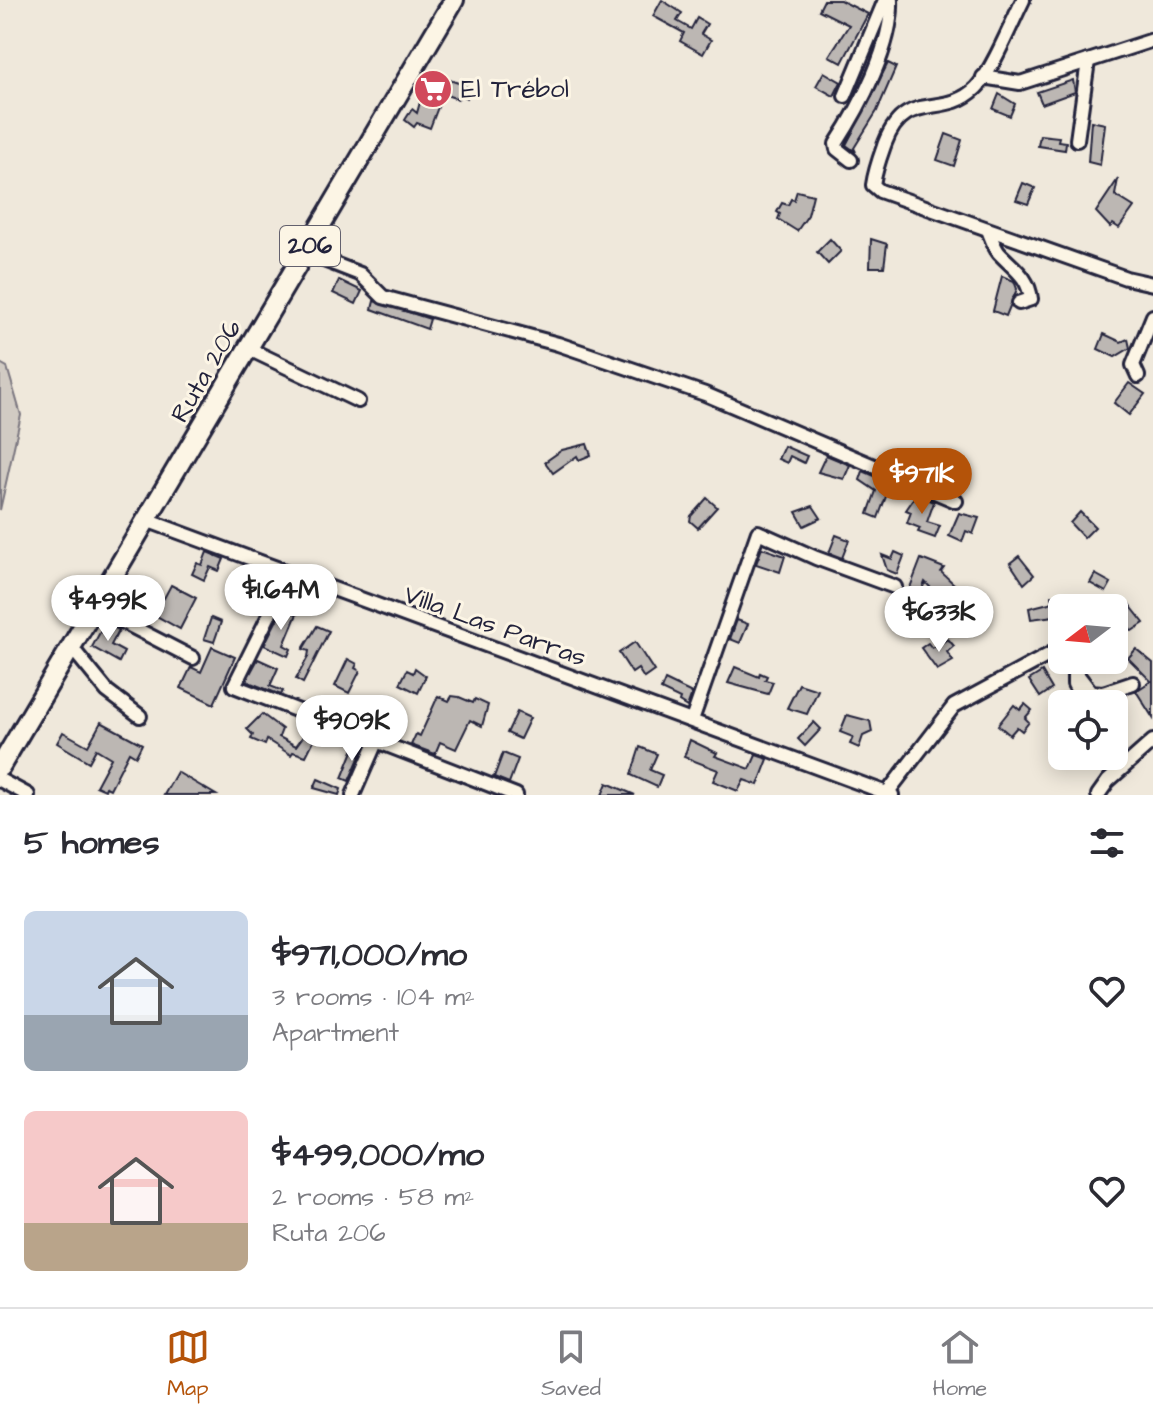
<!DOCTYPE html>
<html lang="en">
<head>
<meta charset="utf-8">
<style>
  :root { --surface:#fff; --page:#f2f2f3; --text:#2b2b33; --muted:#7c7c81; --line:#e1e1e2; --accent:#b45309 }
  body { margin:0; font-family:"Architects Daughter",sans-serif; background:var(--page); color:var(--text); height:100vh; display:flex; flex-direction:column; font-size:30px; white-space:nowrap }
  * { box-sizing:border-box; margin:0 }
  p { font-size:26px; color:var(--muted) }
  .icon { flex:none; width:44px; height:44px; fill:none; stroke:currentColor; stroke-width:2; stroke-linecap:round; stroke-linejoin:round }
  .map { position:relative; height:795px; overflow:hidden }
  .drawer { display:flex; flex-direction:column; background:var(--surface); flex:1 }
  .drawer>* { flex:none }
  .needle { width:52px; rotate:254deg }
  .controls { position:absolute; left:1048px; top:594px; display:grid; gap:16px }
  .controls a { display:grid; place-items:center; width:80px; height:80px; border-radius:12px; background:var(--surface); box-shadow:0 4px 20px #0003; font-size:40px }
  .price { position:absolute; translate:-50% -68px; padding:0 18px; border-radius:28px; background:#fff; color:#222; font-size:26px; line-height:52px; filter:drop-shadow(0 2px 4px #0008) }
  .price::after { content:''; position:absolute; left:50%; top:48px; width:24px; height:18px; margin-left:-12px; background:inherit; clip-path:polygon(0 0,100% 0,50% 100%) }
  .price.current { background:var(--accent); color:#fff }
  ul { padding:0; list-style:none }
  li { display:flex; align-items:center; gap:24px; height:200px; padding:0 24px }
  li span { display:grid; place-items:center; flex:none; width:224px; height:160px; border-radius:12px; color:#555 }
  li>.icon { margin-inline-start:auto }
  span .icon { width:96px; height:96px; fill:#fffc; stroke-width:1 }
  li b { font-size:34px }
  h2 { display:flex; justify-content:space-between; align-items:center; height:96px; padding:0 24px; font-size:34px }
  .tabs { display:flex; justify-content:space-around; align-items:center; height:112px; border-top:2px solid var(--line); background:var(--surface); font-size:22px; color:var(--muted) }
  .tabs a { display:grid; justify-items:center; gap:4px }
  .tabs .current { color:var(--accent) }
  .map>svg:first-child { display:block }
</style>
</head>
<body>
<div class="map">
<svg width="1153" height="795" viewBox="0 0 1153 795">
  <rect width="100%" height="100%" fill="#efe8db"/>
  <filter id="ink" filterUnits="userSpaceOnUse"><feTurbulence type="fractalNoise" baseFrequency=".0125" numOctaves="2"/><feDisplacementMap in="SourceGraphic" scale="16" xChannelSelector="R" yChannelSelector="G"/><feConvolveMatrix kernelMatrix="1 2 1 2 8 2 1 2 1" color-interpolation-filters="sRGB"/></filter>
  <g filter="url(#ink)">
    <path fill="#d1cbc3" stroke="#7a767f" stroke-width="2" d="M0,363L7,367L21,415L0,510Z"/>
    <g fill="#bcb7b3" stroke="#22223b" stroke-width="2">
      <path d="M662,0L682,13L677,21L691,29L697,18L707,24L701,34L711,40L703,54L680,41L684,33L653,16Z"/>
      <path d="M824,0H840L868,14L842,63L829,56L849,25L819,10Z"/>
      <path d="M888,63L896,67L877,111L854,148L856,152L846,145Z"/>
      <path d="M824,72L841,82L834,96L816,86Z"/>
      <path d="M438,76L470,87L467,98L460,95L458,99L443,94L430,128L417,123L414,127L405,120L412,109L417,113L426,80L436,84Z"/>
      <path d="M1073,80L1075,92L1042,104L1037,92Z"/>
      <path d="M999,94L1015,104L1010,116L993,109Z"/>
      <path d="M1091,121L1105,124L1100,165L1088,162Z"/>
      <path d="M946,134L962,140L954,166L937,160Z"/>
      <path d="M1040,135L1059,137L1058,141L1066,142L1065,150L1038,146Z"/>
      <path d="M1118,179L1115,195L1134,207L1119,228L1113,224L1110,227L1096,212Z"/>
      <path d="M1023,183L1035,188L1028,204L1016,200Z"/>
      <path d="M797,191L813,195L808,215L797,231L778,219L780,214L777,212L782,203L788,205L791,199L794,200Z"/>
      <path d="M830,239L841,251L828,264L817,252Z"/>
      <path d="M871,239L887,244L884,267H870Z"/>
      <path d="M1002,276L1014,281L1017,289L1006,316L993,311Z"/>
      <path d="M339,280L362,291L356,304L333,293Z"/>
      <path d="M374,301L430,319L427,329L372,309Z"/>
      <path d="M1104,334L1121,342L1128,339L1130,348L1115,357L1098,349Z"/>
      <path d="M1129,383L1145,394L1129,415L1114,403Z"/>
      <path d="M587,444L591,455L579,460L577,456L553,473L545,462L562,450Z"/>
      <path d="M784,446L807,456L804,463L790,456L787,463L778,459Z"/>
      <path d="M826,455L850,465L844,479L818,472Z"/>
      <path d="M863,471L891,483L878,518L868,514L876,491L860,480Z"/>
      <path d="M917,494L934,502L927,522L940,526L935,538L918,532L920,528L907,523L911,512L906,510Z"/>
      <path d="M707,498L717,507L698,528L690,521L691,516Z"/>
      <path d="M813,506L821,518L804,526L796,512Z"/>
      <path d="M1080,512L1095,527L1084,538L1070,523Z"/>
      <path d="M959,513L979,518L973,534L966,531L962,542L949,536Z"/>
      <path d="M836,535L849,540L842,558L829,553Z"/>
      <path d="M762,548L785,556L780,572L756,564Z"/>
      <path d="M207,552L224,559L219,571L210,567L204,580L192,574L197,563L202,565Z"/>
      <path d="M895,552L904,556L897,574L887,570L882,555L892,559Z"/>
      <path d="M1019,556L1034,575L1024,584L1010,563Z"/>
      <path d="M921,559L944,568L941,572L954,584L940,597L925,582L920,595L898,618L888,608L897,596L906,598Z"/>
      <path d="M245,566L277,580L259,612L244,605L255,580L241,575Z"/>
      <path d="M1095,574L1111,583L1106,592L1090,583Z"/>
      <path d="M171,585L196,598L180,629L155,615Z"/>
      <path d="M1062,594V615L1031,619L1029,608L1053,602L1052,596Z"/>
      <path d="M1129,604L1144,623L1132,631L1123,619L1114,625V615Z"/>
      <path d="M283,608L297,614L284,645L291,649L288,656L264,645Z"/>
      <path d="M211,618L221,622L214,642L204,639Z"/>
      <path d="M737,620L748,624L740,643L730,639Z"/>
      <path d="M105,623L119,630L111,645L124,652L119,662L92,647Z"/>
      <path d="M317,626L329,631L303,683L296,679L308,657L309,651L303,649Z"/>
      <path d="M948,639L954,646L947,652L953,661L937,670L921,648L928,643L932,648Z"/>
      <path d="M635,642L654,671L644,678L638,669L632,673L619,653Z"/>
      <path d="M212,647L235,657L214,704L181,688L191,667L201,672Z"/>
      <path d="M1136,649L1153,663V718L1136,691L1151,681L1128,658Z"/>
      <path d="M258,659L278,668L270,686L283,691L281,695L246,681Z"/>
      <path d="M348,659L357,664L355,668L360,671L349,693L335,686Z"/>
      <path d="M735,667L759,677L760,673L767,676L765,680L773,682L768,694L728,683Z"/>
      <path d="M415,668L426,676L418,693L400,684L407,670L413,673Z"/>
      <path d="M1042,672L1052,689L1040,697L1029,680Z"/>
      <path d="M665,680L692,693L687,707L679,702L680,699L661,690Z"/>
      <path d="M799,684L818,690L807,714L787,708Z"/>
      <path d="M438,696L449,701L452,696L459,697L473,703L475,699L488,705L482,726L470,720L456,749L440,742L435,754L411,745L416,734L420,736Z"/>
      <path d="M1025,704L1032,710L1025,718L1029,722L1022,731L1017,727L1010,735L998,725L1014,705L1020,710Z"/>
      <path d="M517,712L530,718L520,739L507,733Z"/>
      <path d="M262,714L282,729L279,737L296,746L309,728L318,732L306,756L293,752L291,755L267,740L265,745L251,739L253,735L247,729Z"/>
      <path d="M847,715L870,721L872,732L863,736L859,748L850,744L853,737L840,732Z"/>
      <path d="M101,722L142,744L136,756L129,752L110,789L106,787L105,790L96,786L111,758L96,749L89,762L57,743L63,732L88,746Z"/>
      <path d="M814,722L821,729L805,746L798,739Z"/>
      <path d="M690,740L717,753L715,756L750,769L756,755L768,759L758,785L744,780L738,791L713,781L718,770L684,757Z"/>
      <path d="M355,746L363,749L349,781L342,778Z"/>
      <path d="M640,747L657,754L650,770L662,775L657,787L631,775Z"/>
      <path d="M503,753L518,759L509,783L494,777Z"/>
      <path d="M177,772L216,795H164Z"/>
      <path d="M318,779L341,789L339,795L314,788Z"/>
      <path d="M607,783L635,795H602Z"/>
    </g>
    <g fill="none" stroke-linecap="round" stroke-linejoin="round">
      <g stroke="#22223b" stroke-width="18">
        <g id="minor">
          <path d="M1023,0C1012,22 991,73 976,88C943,120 906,88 885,143C880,157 875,170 873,185L880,191L1126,278L1153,284"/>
          <path d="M983,77L1020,83L1153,40"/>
          <path d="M845,96L885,0"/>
          <path d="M1077,140L1088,61"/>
          <path d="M851,160L837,149L836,144C860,107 893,45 891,0"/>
          <path d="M988,230C991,237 994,247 999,253C1014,269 1028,276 1031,299L1019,303"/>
          <path d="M306,253L360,274L383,297L558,344L705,394L956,501"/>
          <path d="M249,349L358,401"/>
          <path d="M1138,376L1133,365L1153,316"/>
          <path d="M149,521L892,795"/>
          <path d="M289,575L234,686L516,795"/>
          <path d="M96,608L193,658"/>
          <path d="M72,648L107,691L140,716"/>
          <path d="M1066,660L1091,692L1103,693L1133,683"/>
          <path d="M1074,675V684L1085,704"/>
          <path d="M692,720L758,532L816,558L895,587"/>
          <path d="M0,780L28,795"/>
          <path d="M887,793L954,706L1056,651L1062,655"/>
          <path d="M353,795L376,742"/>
          <path d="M1098,795L1108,781L1153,741"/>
        </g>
      </g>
      <g stroke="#22223b" stroke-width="24">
        <path id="highway" d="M0,767L454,0"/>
      </g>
      <use href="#minor" stroke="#fcf5e5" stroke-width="12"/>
      <use href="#highway" stroke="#fcf5e5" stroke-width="18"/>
    </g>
  </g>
  <defs>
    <g id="supermarket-disc" transform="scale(2)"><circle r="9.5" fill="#d1495b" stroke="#fcf5e5"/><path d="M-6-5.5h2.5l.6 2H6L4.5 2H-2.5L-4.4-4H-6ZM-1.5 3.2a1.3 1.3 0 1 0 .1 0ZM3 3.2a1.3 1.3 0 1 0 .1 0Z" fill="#fff"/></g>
  </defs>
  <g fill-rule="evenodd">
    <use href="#supermarket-disc" x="433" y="89"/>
  </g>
  <g text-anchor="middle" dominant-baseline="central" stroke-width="6" stroke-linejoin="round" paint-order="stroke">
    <rect fill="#fcf5e5" stroke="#63616e" stroke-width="2" x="280" y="226" width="60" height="40" rx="6"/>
    <g font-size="24" font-weight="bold" fill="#22223b">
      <text x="310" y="246">206</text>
    </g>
    <g font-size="26" fill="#22223b" stroke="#fcf5e5" text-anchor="start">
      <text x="461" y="89">El Trébol</text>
    </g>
    <g font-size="26" fill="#22223b" stroke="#fcf5e5">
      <text transform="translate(206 371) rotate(-60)">Ruta 206</text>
      <text transform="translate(495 626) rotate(20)">Villa Las Parras</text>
    </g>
  </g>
</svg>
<div class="controls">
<a><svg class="needle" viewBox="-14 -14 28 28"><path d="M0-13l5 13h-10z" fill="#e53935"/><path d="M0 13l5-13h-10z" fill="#7c7c81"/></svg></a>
<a><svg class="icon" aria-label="locate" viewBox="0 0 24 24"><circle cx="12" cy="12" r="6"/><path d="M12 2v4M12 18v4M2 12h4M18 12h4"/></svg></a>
</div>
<b class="price current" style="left:922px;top:516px">$971K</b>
<b class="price" style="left:281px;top:632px">$1.64M</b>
<b class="price" style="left:108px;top:643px">$499K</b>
<b class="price" style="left:939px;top:654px">$633K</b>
<b class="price" style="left:352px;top:763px">$909K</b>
</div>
<section class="drawer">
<h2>5 homes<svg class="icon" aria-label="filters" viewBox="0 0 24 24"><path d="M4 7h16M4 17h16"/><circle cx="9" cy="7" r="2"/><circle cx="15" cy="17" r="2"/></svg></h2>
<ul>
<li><span style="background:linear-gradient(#c9d6e8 65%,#9aa5b1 0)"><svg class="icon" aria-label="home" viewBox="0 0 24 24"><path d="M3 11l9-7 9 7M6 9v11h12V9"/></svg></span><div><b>$971,000/mo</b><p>3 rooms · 104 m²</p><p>Apartment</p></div><svg class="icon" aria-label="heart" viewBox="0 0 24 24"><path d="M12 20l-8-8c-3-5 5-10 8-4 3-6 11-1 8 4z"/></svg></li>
<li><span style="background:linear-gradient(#f6c9c9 70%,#b9a48a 0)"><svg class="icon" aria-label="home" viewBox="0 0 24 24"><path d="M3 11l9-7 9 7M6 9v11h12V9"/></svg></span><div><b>$499,000/mo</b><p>2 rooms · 58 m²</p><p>Ruta 206</p></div><svg class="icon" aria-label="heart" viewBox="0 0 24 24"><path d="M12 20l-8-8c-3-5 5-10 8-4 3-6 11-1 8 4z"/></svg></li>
</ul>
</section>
<nav class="tabs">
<a class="current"><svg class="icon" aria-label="map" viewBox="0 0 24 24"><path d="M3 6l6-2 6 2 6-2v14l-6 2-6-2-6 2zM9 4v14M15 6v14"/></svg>Map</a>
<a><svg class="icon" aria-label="saved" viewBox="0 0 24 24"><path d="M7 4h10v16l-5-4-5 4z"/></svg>Saved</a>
<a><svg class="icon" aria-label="home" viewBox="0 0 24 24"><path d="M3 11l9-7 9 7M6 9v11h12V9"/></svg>Home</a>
</nav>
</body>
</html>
